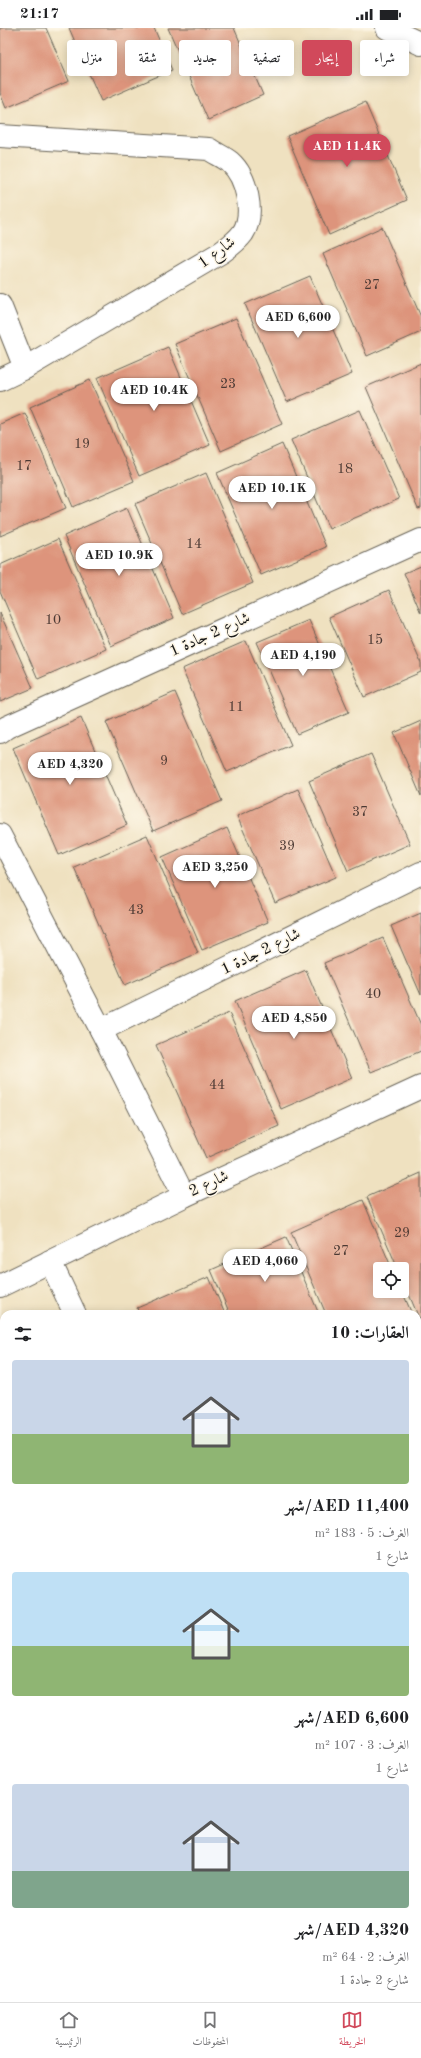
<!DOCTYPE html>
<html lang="ar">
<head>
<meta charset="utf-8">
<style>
  :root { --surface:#fff; --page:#f2f2f2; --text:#202124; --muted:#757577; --line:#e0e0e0; --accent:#d1495b }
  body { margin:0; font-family:"Old Standard TT",Amiri,serif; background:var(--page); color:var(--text); direction:rtl; height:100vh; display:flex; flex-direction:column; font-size:15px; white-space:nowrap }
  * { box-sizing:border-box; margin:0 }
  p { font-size:13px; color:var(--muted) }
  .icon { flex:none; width:22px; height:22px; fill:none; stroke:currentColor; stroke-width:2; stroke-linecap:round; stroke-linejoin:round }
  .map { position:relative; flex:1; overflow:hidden; direction:ltr }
  .details { position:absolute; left:0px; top:1282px; width:421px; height:692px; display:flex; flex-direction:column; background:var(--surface); border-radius:12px 12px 0 0; box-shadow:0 2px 10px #0003; direction:rtl }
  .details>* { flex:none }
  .banner { position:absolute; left:12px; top:12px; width:397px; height:36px; direction:rtl; display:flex; gap:8px }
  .buttons { position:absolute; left:373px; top:1234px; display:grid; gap:8px }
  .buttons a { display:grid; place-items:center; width:36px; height:36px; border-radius:4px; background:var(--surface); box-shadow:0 2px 10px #0003; font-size:20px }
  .price { position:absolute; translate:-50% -34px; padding:0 9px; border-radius:14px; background:#fff; color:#222; font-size:13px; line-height:26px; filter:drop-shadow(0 1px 2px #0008) }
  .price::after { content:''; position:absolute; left:50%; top:24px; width:12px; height:9px; margin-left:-6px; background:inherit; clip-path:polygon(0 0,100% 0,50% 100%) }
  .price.selected { background:var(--accent); color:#fff }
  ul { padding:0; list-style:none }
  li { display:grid; align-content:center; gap:8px; height:212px; padding:0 12px }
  li span { display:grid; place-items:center; height:124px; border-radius:4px; color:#555 }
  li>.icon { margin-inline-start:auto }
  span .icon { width:72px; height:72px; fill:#fffc; stroke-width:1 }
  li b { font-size:17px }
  h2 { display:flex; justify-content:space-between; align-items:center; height:48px; padding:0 12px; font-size:17px }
  .tag { padding:0 14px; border-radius:4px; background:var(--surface); box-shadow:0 2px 10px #0003; font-size:14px; line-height:36px }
  .tag.selected { background:var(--accent); color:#fff }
  .status { display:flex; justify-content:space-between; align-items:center; height:28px; padding:0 20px; background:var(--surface); direction:ltr }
  .status svg { height:11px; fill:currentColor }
  .tab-bar { display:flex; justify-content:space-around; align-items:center; height:56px; border-top:1px solid var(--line); background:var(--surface); font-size:11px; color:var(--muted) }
  .tab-bar a { display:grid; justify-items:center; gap:2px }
  .tab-bar .selected { color:var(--accent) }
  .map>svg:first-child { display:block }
</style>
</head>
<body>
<div class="status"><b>21:17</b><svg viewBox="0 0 49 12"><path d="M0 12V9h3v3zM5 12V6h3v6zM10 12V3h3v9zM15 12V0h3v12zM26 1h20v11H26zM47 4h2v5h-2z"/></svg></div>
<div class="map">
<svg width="421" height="1974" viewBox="0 0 421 1974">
  <rect width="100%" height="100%" fill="#fcf5e5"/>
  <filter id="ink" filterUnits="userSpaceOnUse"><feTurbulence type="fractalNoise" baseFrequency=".025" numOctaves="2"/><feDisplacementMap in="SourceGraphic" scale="8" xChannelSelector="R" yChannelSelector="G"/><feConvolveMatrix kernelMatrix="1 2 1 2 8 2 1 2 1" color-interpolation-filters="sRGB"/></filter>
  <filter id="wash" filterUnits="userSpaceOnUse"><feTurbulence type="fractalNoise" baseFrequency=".012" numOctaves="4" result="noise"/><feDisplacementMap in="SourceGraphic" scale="16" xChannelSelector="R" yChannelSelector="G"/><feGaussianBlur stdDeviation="0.9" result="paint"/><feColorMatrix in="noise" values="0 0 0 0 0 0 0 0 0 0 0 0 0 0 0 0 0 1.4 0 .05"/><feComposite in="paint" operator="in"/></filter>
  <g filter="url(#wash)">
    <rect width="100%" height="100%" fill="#efe1c0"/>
    <g id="blocks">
      <g fill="#dd947b">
        <path d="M0,0H46L69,53L6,80L0,65Z"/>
        <path d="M69,0H154L172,42L101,73Z"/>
        <path d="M168,0H234L263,67L208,92Z"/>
        <path d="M365,74L407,172L329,207L287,108Z"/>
        <path d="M382,199L421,289V304L367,328L323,226Z"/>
        <path d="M310,248L352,346L287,374L245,276Z"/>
        <path d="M236,290L282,396L221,423L175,316Z"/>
        <path d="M168,319L210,417L139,448L97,350Z"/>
        <path d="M421,335V480L418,481L366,359Z"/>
        <path d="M90,352L134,453L73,479L30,379Z"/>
        <path d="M360,382L399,471L329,501L291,412Z"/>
        <path d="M25,385L66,480L0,508V396Z"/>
        <path d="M282,416L326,519L261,547L217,445Z"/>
        <path d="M206,445L253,555L182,586L135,476Z"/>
        <path d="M127,480L174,590L111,618L64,508Z"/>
        <path d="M58,511L106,621L38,651L0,563V537Z"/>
        <path d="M421,538V585L404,545Z"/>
        <path d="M389,562L421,635V644L364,669L329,589Z"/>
        <path d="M0,585L33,660L0,674Z"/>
        <path d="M309,592L349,684L297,706L257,614Z"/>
        <path d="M246,613L291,717L227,744L182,641Z"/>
        <path d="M175,664L222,773L153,803L106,694Z"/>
        <path d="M81,690L127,797L59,827L13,720Z"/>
        <path d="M421,693V768L394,705Z"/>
        <path d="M371,726L410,816L348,843L309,753Z"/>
        <path d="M298,761L336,849L275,875L237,788Z"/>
        <path d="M227,800L268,894L202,922L162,829Z"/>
        <path d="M147,807L198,925L125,957L74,839Z"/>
        <path d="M421,885V967L391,898Z"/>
        <path d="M383,910L421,997V1023L371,1044L324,935Z"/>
        <path d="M306,942L352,1050L281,1081L235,973Z"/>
        <path d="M229,985L279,1098L206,1130L156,1017Z"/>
        <path d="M421,1145V1289L419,1290L402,1250V1241H398L367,1169Z"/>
        <path d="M363,1172L392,1241H380V1263H402L412,1286H326L291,1204Z"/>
        <path d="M286,1209L319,1286H230L211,1242Z"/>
        <path d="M209,1249L225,1286H139L137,1280Z"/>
        <path d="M418,1300L421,1307V1415L417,1416Z"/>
        <path d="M421,1501V1582L417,1572V1503Z"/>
        <path d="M0,1515L4,1525V1610L0,1612Z"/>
        <path d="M417,1816L421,1825V1895L417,1896Z"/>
        <path d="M0,1872L4,1881V1970H7L0,1973Z"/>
        <path d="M182,1970H264L255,1974H184Z"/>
      </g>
    </g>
  </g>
  <g filter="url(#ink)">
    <use href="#blocks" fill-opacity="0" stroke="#666155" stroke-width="1"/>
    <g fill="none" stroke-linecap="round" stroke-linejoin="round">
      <g stroke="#666155" stroke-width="24">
        <g id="minor">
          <path d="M387,0L421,16"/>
          <path d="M0,108L209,121C216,126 224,129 230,134C247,149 255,186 243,205C238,212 229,219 222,224L25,340L0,352"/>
          <path d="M0,277L25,340"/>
          <path d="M0,704L7,699L421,512"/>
          <path d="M0,807L101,1002L184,1168"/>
          <path d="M101,1002L421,845"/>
          <path d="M50,1233L75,1286"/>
          <path d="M0,1258L184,1168L421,1059"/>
          <path d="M0,1381L4,1382"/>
          <path d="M417,1463L421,1461"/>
          <path d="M0,1695L4,1699"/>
          <path d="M417,1714L421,1723"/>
          <path d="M339,1970L341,1974"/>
          <path d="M97,1974L101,1970"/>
        </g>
      </g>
      <use href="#minor" stroke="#fff" stroke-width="22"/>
    </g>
  </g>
  <g text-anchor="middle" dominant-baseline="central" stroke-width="3" stroke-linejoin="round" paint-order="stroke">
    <g font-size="14" fill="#4c3a34">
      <text x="372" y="257">27</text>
      <text x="228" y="356">23</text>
      <text x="82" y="416">19</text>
      <text x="24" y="438">17</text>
      <text x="345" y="441">18</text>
      <text x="194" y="516">14</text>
      <text x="53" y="592">10</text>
      <text x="375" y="612">15</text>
      <text x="236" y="679">11</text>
      <text x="164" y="733">9</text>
      <text x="360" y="784">37</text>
      <text x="287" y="818">39</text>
      <text x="136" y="882">43</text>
      <text x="373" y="966">40</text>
      <text x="217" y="1057">44</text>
      <text x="402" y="1205">29</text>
      <text x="341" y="1223">27</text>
    </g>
    <g font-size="16" fill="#1c1c1c" stroke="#fcf5e5">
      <text transform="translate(217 225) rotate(-36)">شارع 1</text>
      <text transform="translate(210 607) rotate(-24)">شارع 2 جادة 1</text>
      <text transform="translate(261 924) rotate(-26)">شارع 2 جادة 1</text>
      <text transform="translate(209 1156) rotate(-25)">شارع 2</text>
    </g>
  </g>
</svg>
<div class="buttons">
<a><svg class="icon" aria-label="locate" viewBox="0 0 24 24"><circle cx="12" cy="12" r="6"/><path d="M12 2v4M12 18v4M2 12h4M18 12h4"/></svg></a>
</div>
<b class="price selected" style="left:347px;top:140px">AED 11.4K</b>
<b class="price" style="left:298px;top:311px">AED 6,600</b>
<b class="price" style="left:154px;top:384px">AED 10.4K</b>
<b class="price" style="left:272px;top:482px">AED 10.1K</b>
<b class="price" style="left:119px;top:549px">AED 10.9K</b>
<b class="price" style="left:303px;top:649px">AED 4,190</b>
<b class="price" style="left:70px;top:758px">AED 4,320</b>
<b class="price" style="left:215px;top:861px">AED 3,250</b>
<b class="price" style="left:294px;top:1012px">AED 4,850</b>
<b class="price" style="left:265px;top:1255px">AED 4,060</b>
<div class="banner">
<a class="tag">شراء</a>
<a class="tag selected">إيجار</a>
<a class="tag">تصفية</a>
<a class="tag">جديد</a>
<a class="tag">شقة</a>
<a class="tag">منزل</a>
</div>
<section class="details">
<h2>العقارات: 10<svg class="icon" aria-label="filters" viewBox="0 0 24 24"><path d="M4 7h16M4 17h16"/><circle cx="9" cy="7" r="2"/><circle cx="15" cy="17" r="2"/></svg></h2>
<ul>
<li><span style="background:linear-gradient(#c9d6e8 60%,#8fb573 0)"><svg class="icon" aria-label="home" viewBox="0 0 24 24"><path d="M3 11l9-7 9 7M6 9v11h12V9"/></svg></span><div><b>AED 11,400/شهر</b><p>الغرف: 5 · 183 m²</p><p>شارع 1</p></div></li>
<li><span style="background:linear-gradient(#bfe0f5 60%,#8fb573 0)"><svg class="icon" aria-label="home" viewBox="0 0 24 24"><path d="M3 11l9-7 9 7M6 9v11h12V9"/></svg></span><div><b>AED 6,600/شهر</b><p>الغرف: 3 · 107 m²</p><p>شارع 1</p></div></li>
<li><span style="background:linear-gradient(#c9d6e8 70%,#7fa58c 0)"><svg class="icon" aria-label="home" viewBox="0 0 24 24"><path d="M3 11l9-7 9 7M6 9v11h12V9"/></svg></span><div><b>AED 4,320/شهر</b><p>الغرف: 2 · 64 m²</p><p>شارع 2 جادة 1</p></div></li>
</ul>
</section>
</div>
<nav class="tab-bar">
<a class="selected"><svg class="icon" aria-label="map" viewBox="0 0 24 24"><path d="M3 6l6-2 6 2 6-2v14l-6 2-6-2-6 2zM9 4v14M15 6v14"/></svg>الخريطة</a>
<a><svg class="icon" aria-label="saved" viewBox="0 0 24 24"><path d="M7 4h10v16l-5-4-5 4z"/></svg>المحفوظات</a>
<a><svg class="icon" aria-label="home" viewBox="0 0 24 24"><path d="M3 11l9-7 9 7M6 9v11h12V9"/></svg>الرئيسية</a>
</nav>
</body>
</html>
